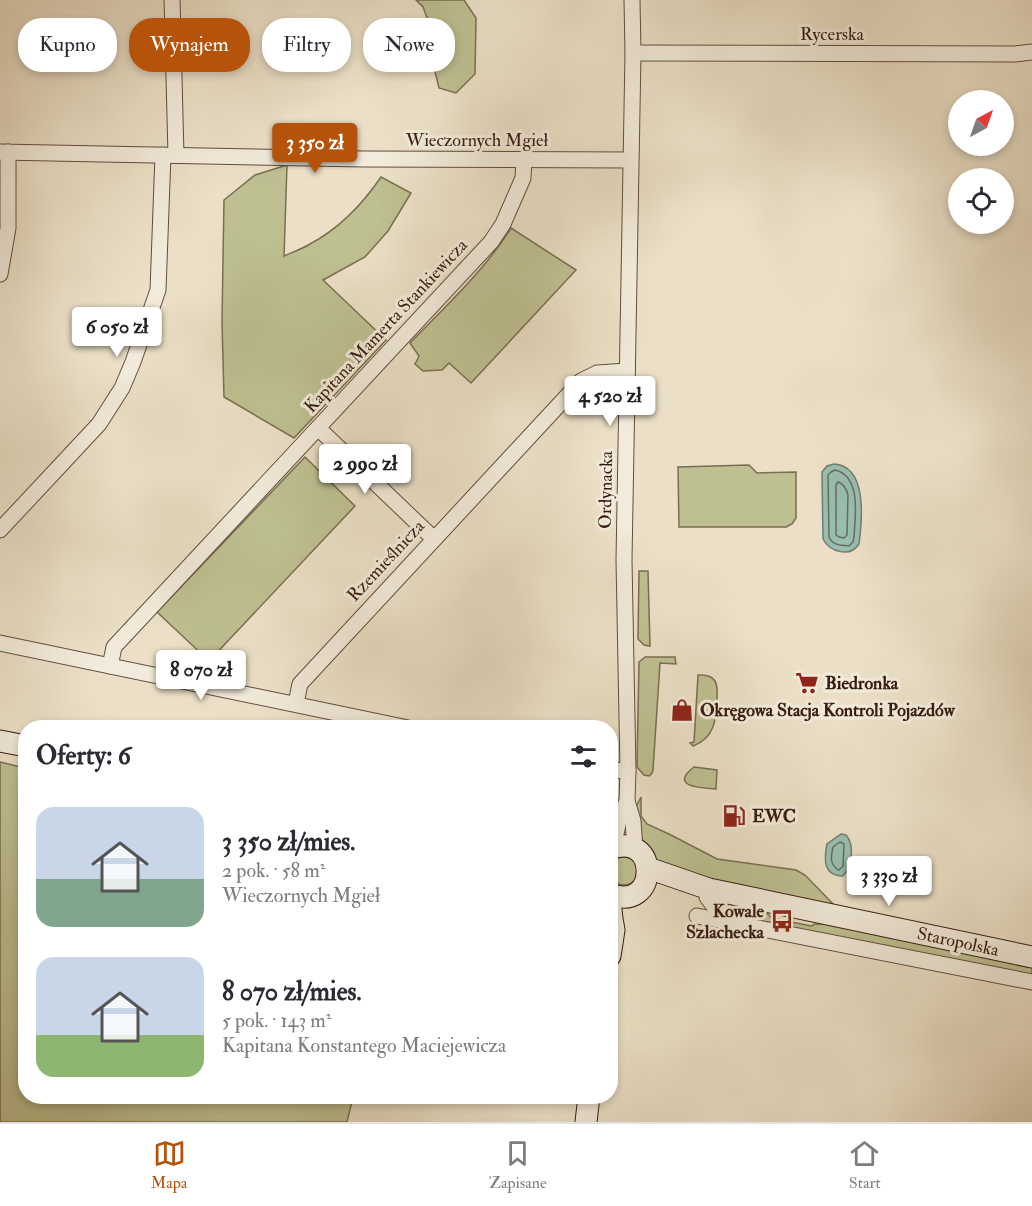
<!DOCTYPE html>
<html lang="pl">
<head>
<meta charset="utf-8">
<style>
  :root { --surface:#fff; --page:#f7f7f7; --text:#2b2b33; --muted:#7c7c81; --line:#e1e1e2; --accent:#b45309 }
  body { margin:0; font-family:"IM FELL Double Pica",serif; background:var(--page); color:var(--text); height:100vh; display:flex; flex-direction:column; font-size:22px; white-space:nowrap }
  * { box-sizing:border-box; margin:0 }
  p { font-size:20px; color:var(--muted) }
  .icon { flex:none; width:33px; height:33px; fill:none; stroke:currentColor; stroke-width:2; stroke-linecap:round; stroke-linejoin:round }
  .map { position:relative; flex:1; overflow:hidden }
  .panel { position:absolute; left:18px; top:720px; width:600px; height:384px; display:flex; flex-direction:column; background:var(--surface); border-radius:24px; box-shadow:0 3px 9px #0003 }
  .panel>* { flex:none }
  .banner { position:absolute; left:18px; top:18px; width:600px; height:54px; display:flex; gap:12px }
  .needle { width:39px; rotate:40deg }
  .tools { position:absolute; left:948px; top:90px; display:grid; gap:12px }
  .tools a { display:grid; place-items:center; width:66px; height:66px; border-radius:50%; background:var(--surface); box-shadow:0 3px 9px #0003; font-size:30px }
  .price { position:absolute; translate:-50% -51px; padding:0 14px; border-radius:6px; background:#fff; color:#222; font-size:20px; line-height:39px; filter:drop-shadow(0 2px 3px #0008) }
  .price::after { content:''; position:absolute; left:50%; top:36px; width:18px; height:14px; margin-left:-9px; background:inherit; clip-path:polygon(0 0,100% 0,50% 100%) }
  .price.current { background:var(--accent); color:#fff }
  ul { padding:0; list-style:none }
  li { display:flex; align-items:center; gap:18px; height:150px; padding:0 18px }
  li span { display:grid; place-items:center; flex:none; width:168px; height:120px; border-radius:18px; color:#555 }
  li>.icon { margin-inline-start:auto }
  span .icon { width:72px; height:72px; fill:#fffc; stroke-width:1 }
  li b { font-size:26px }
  h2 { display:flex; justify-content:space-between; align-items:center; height:72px; padding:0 18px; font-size:26px }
  .tag { padding:0 21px; border-radius:24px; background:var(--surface); box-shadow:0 3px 9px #0003; font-size:21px; line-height:54px }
  .tag.current { background:var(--accent); color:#fff }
  .tab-bar { display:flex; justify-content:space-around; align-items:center; height:84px; border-top:2px solid var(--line); background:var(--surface); font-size:16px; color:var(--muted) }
  .tab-bar a { display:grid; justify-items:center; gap:3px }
  .tab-bar .current { color:var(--accent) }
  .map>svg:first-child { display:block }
</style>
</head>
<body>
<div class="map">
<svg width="1032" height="1122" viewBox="0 0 1032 1122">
  <rect width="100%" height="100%" fill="#ebe0c7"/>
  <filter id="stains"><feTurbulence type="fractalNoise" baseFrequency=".00333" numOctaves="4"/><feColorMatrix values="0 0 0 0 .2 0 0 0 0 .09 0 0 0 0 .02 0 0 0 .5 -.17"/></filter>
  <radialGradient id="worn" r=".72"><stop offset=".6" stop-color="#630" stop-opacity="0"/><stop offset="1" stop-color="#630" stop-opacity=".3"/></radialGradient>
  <g fill="#bec091" stroke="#7a6e50" stroke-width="1.5">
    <path d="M416,0H464L476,18L475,74L456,93L439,88L426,35L429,23L423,7Z"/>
    <path d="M287,165L284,256C293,252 302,249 310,244C340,228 362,205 381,177L411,193L388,231L365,257L323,280L386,340L294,438L224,397L222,322L224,200L255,175Z"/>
    <path d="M511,228L576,270L471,383L449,363L442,370L423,371L415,364L419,356L410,343C444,308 486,269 511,228Z"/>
    <path d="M305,457L355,506L209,661L157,612Z"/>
    <path d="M749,465L757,473L796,472V518L792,524L786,527H679L678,467Z"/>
    <path d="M639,571H648L650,646L644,645L638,639Z"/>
    <path d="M645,657H675L676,664L660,663L653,770L652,773L649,776L644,775L637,767L639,662Z"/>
    <path d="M698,675C717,674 718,684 717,699C716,719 715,738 693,746L690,743L694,742Z"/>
    <path d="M0,762L25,768L26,1096L353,1097L347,1122H0Z"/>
    <path d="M694,767L717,770L716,789C702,788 668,787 694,767Z"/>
    <path d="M641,797V816L647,824L671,835L717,859L796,870L805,875L836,907L680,873L660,865L641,838L636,807Z"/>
    <circle cx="624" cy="871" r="14"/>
    <path d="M715,897C732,901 761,905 772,918L811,926L815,924H841L1032,964V979L725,913Z"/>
  </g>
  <g fill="#99beb0" stroke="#727d70" stroke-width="1.5">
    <path d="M834,464C868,466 862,521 859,544C850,558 830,552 823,539L822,472L827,466Z"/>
    <path d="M841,834L846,835C855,845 852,866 843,876C823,876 824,859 827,844Z"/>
  </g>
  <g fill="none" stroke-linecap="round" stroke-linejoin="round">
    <g stroke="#686c60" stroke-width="1.5">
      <path d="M835,470C862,476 855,518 854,537L853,542L849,546C841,545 833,546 829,537L828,475L831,472Z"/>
      <path d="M838,482C843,483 847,490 848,495L847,535L844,538L839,537L836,535V485Z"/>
      <path d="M840,842L844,844L843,866L839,870C829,865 831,856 833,847Z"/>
    </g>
    <g stroke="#644c3d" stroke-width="17">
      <g id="street">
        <path d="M172,0L176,155"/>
        <path d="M632,0L633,53L624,560L628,771L627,801L633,821L635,849"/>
        <path d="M633,53L1015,54L1032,52"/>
        <path d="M0,152L364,159L630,160"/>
        <path d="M0,274L8,228V152"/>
        <path d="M318,428L434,539"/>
        <path d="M0,530L99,424L122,388L133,362L158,290L163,155"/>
        <path d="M0,643L408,728"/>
        <path d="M110,666L114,647L491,242L503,224L523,178L524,159"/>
        <path d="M296,703L300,684L581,381L597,373L627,371"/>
        <path d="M610,770L628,771"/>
        <path d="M613,848L619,820L627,801"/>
        <path d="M709,889L707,897L724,920"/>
        <path d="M697,916L1032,982"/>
      </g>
    </g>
    <g stroke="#371b0f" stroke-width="23">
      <g id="secondary">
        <path d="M0,741L26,746"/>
        <path d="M610,849C660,829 659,914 610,894"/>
        <path d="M648,868L709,889L1032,957"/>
        <path d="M610,901L612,919L614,930L610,956"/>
        <path d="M586,1122L589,1096"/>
      </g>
    </g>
    <use href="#street" stroke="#f2ebdb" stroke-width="15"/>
    <use href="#secondary" stroke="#f2ebdb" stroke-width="21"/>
  </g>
  <defs>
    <g id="supermarket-bare" transform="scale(1.8)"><path d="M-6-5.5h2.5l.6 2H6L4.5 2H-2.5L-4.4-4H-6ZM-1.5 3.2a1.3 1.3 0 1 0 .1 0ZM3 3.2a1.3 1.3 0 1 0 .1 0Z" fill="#8f2418" stroke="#f2ebdb" stroke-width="2.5" paint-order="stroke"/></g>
    <g id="shop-bare" transform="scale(1.8)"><path d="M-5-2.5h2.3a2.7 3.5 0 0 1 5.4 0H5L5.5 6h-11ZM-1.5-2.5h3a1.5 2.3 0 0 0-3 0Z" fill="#8f2418" stroke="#f2ebdb" stroke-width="2.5" paint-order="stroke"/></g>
    <g id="fuel-bare" transform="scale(1.8)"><path d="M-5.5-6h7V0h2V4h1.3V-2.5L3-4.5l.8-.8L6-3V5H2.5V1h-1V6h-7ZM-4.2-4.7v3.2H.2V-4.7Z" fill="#8f2418" stroke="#f2ebdb" stroke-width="2.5" paint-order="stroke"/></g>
    <g id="bus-bare" transform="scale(1.8)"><path d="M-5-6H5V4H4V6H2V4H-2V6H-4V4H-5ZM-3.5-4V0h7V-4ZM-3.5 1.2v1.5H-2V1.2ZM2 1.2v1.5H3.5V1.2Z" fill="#8f2418" stroke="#f2ebdb" stroke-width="2.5" paint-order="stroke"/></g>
  </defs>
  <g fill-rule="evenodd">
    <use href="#supermarket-bare" x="807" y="683"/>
    <use href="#shop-bare" x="682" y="710"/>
    <use href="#fuel-bare" x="734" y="816"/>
    <use href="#bus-bare" x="782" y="921"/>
  </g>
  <g text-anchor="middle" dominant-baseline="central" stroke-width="6" stroke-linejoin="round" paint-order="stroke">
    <g font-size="18" fill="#371b0f" stroke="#f2ebdb">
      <text x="832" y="34">Rycerska</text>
      <text x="477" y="140">Wieczornych Mgieł</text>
      <text transform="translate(386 326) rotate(-47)">Kapitana Mamerta Stankiewicza</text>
      <text transform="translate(606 490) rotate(-89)">Ordynacka</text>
      <text transform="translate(386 561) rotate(-47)">Rzemieślnicza</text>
      <text transform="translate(958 942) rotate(12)">Staropolska</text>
    </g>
    <g font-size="18" font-weight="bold" fill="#371b0f" stroke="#f2ebdb" text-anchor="start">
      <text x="825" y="683">Biedronka</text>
      <text x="700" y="710">Okręgowa Stacja Kontroli Pojazdów</text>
      <text x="752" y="816">EWC</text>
      <text x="764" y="911" text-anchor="end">Kowale<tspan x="764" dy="21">Szlachecka</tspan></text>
    </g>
  </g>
  <rect width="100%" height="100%" filter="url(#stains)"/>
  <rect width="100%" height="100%" fill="url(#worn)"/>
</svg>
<div class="tools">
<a><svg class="needle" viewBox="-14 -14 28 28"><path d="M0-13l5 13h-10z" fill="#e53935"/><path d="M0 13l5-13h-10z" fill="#7c7c81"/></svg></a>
<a><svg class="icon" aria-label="locate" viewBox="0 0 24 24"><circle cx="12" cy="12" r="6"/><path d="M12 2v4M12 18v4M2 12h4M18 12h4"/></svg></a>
</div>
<b class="price current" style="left:315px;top:174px">3 350 zł</b>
<b class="price" style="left:117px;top:358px">6 050 zł</b>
<b class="price" style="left:610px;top:427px">4 520 zł</b>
<b class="price" style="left:365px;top:495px">2 990 zł</b>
<b class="price" style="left:201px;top:701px">8 070 zł</b>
<b class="price" style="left:889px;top:907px">3 330 zł</b>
<div class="banner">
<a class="tag">Kupno</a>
<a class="tag current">Wynajem</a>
<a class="tag">Filtry</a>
<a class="tag">Nowe</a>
</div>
<section class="panel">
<h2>Oferty: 6<svg class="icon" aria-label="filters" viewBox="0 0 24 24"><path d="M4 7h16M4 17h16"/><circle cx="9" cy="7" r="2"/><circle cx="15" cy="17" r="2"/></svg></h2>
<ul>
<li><span style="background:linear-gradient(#c9d6e8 60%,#7fa58c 0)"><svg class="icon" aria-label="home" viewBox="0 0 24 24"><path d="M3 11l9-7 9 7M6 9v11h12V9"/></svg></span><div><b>3 350 zł/mies.</b><p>2 pok. · 58 m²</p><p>Wieczornych Mgieł</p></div></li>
<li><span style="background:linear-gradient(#c9d6e8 65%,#8fb573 0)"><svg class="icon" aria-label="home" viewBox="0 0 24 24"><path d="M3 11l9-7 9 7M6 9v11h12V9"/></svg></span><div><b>8 070 zł/mies.</b><p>5 pok. · 143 m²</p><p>Kapitana Konstantego Maciejewicza</p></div></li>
</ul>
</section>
</div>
<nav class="tab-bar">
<a class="current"><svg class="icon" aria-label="map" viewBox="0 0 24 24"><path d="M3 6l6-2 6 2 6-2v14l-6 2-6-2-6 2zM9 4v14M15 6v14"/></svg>Mapa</a>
<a><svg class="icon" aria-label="saved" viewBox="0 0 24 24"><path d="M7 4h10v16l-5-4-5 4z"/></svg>Zapisane</a>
<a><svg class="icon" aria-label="home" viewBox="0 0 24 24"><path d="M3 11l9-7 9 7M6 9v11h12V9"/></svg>Start</a>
</nav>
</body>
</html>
